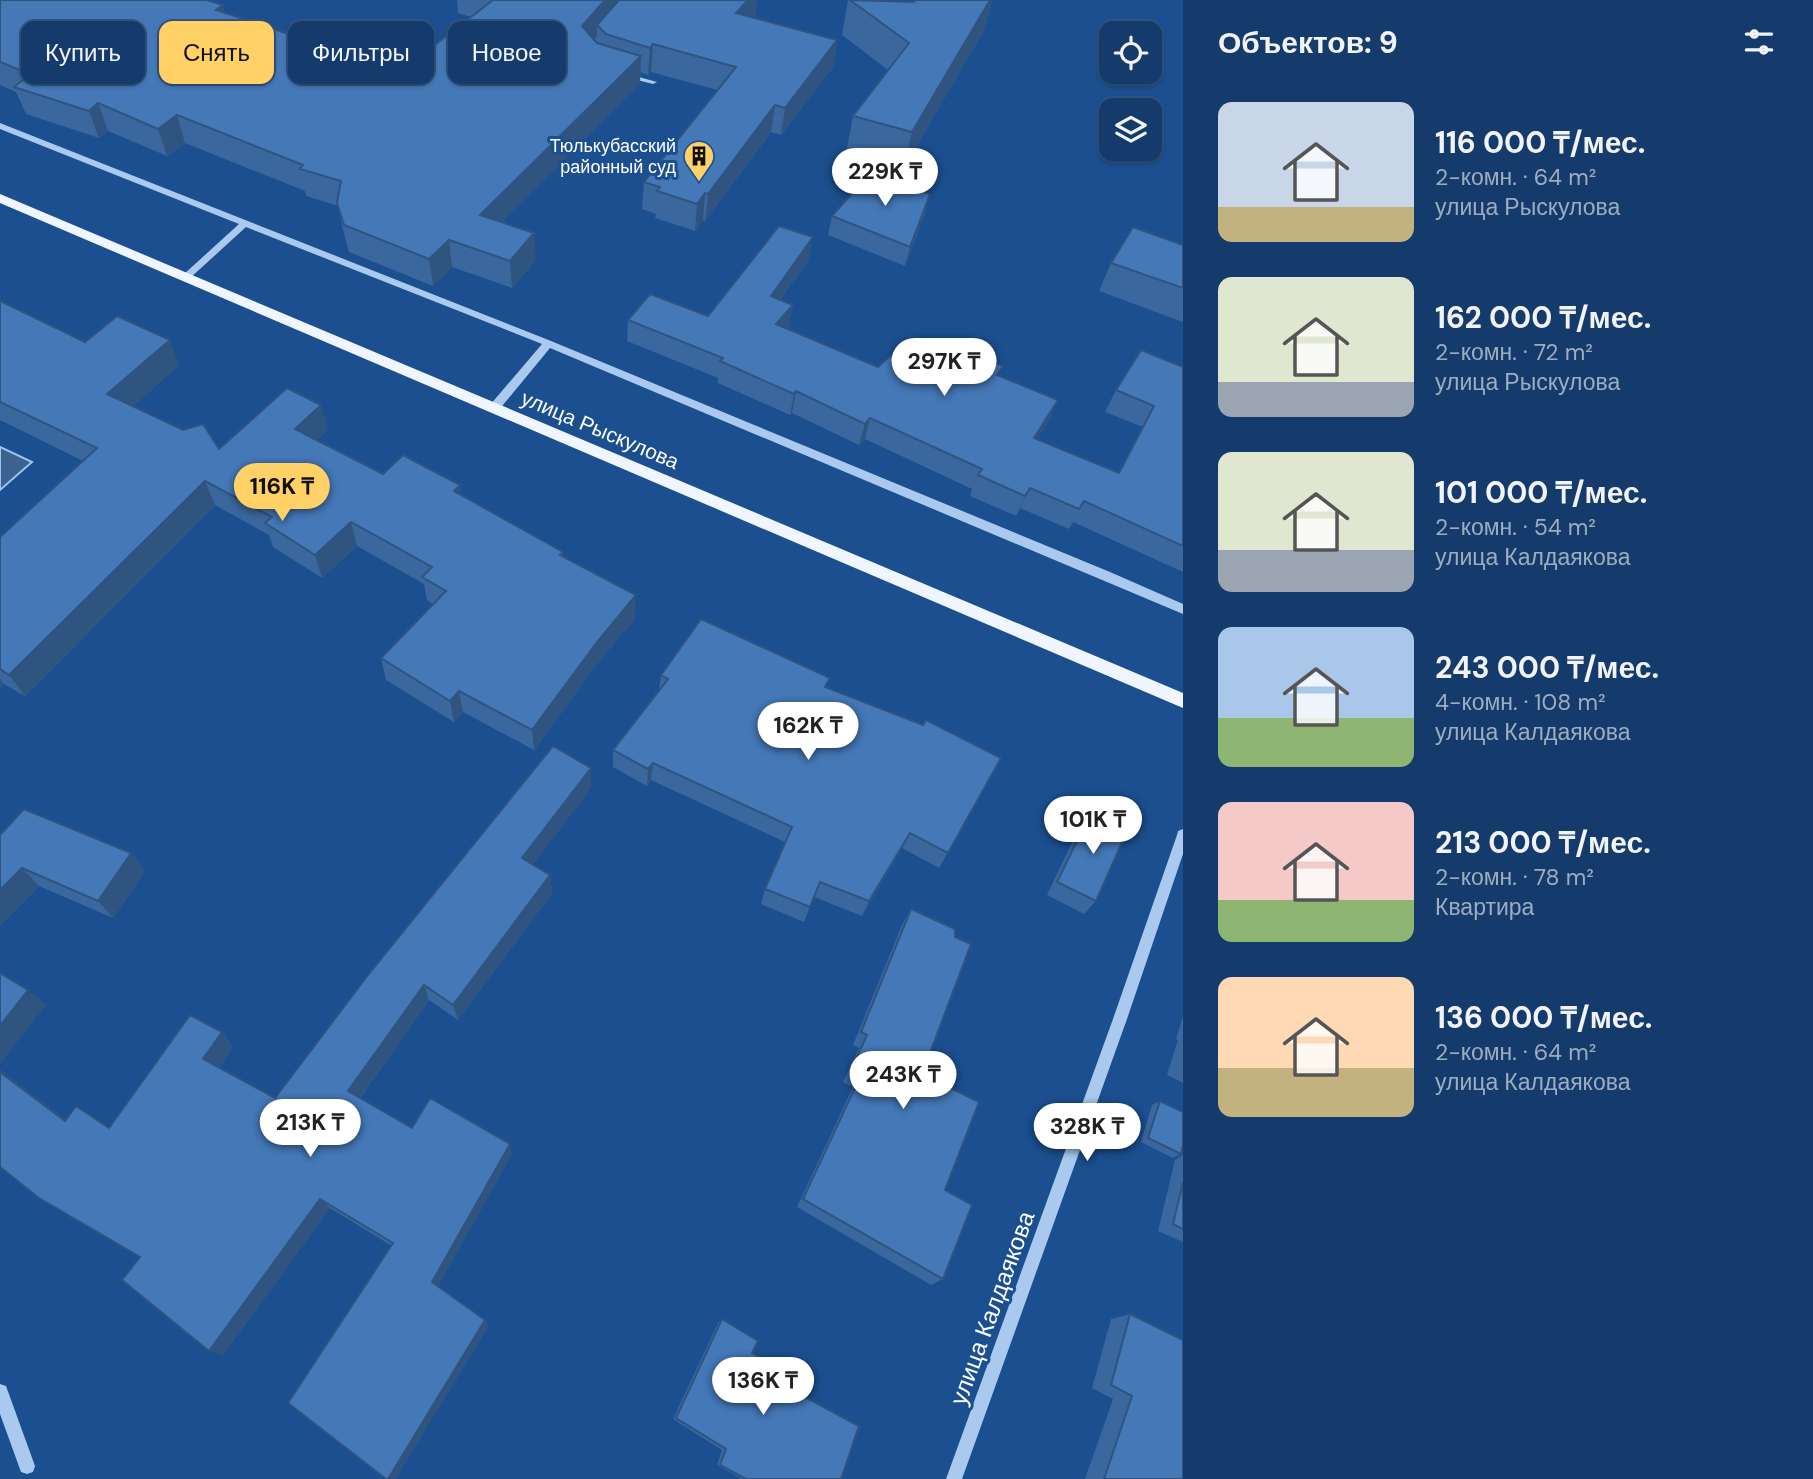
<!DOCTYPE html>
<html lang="ru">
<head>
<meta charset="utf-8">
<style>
  :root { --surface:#143b6b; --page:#214673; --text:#f1f3f6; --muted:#9dadc1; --line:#33557e; --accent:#ffd166 }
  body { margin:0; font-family:"DM Sans",sans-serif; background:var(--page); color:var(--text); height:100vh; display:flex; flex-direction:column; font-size:26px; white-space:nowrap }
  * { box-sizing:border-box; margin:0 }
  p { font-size:23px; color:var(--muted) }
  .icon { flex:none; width:38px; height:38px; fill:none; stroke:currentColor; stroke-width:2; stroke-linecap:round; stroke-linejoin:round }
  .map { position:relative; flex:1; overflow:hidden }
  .panel { display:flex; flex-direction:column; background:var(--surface); width:630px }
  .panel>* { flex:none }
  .guide { position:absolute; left:21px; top:21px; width:665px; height:63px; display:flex; gap:14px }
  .tools { position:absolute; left:1099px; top:21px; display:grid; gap:14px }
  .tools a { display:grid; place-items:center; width:63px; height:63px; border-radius:14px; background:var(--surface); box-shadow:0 2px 5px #0004,0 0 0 2px var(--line); font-size:35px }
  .price { position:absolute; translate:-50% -60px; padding:0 16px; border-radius:24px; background:#fff; color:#222; font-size:23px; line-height:46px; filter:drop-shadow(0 2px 4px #0008) }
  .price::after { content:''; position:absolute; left:50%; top:42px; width:21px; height:16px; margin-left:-10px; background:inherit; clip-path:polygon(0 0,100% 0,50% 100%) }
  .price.current { background:var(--accent); color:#111 }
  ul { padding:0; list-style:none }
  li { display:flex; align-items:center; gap:21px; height:175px; padding:0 35px }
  li span { display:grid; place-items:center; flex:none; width:196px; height:140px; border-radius:14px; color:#555 }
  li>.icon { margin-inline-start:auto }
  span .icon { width:84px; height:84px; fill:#fffc; stroke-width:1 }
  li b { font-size:30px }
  h2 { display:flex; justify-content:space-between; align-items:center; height:84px; padding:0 35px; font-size:30px }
  .pill { padding:0 24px; border-radius:14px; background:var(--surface); box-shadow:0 2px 5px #0004,0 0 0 2px var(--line); font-size:24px; line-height:63px }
  .pill.current { background:var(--accent); color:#111 }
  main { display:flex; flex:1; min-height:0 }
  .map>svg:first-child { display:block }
</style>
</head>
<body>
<main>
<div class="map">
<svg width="1183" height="1479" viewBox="0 0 1183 1479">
  <rect width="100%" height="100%" fill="#1b4f8f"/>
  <path fill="#3c6290" stroke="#9cc4f0" stroke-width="2" d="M0,447L32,462L0,490Z"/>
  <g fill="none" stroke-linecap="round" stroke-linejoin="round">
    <g fill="#a9c9ee" fill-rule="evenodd">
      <path d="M621,72L657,82L653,84L621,76Z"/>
      <path d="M0,123L551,341L1110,572L1183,604V614L550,348L498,411H490V405L542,344L246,227L189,279H183V275L239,224L0,129Z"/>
      <path d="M1183,829V854L1127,1019L962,1479H946L1113,1019L1177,835L1178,831Z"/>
      <path d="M0,1384L6,1386L35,1466L33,1472L27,1474L21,1472L0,1414Z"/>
    </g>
    <path fill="#f0f6ff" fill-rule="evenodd" d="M0,194L1183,693V708L0,203Z"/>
  </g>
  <g fill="#3a679d">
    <path d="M0,0L225,13L401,71L471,17L458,13L457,0H757L755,16L753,18L837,40L833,67L781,135L771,132L705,221L703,220L695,231L655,218L656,214L642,209L644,182L717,90L651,72L648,75L640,72V84L502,222L536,260L512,288L452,267L433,286L349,252L343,230L338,206L306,196L305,191L185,143L167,156L108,131L99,138L26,114L16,92L0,85Z"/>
    <path d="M848,0L914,2L915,0H992L984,30L903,169L846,153L853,116L888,70L842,35Z"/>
    <path d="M925,214L905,266L828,235L832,216Z"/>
    <path d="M1183,245V322L1099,291L1111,263Z"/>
    <path d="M809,259L780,300L789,327L787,329L878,367L935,353L1000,376L1049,421L1037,439L1119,473L1143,427L1105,412L1116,390L1183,367V572L1073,522L1069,529L1020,508L1016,516L970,496L972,489L865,439L859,445L792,413L790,415L718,383V378L627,341L628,320L708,316Z"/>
    <path d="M0,301L85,342L179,365L133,406L219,449L328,430L317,440L383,474L461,495L563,552V557L635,618L597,664L534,750L463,712L454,722L386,680L381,658L433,604L427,600L424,584L357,546L322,578L273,547L269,535L215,505L25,696L4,684L0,688V537L83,461L0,420Z"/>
    <path d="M661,675L827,688L1001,758L939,868L902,848L862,916L814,897L804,922L761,904L765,889L785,842L651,780L647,786L613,767V750L659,689Z"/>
    <path d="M591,788L533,864L550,875L552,893L458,1020L429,1000L360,1098L412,1128L512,1154L438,1286L489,1325L395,1479H386L392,1246L330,1208L223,1355L140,1257L0,1167V1070L66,1120L109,1128L222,1032L233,1046L219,1068L275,1098Z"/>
    <path d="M1091,812L1096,901L1084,914L1047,895L1080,826Z"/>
    <path d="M0,835L131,853L145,871L113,918L39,886L0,926Z"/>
    <path d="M911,909L922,1074L945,1190L943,1279L931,1285L797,1207L853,1087L843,1082L859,1048L853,1045L902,925Z"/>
    <path d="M1183,1016V1083L1167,1075L1178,1040L1176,1039Z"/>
    <path d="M1160,1101L1181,1154L1173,1158L1141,1142L1152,1105Z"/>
    <path d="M1183,1155V1242L1158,1231L1175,1160Z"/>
    <path d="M1130,1314L1183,1479H1085L1113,1399L1092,1388L1111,1319Z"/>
    <path d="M722,1319L752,1353L760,1373L841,1479H742L717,1465L722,1450L673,1419L718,1323Z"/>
  </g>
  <g fill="#305480">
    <path d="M605,0H628L597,25V36L582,53V26Z"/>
    <path d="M748,0H757L755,16L733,41L736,13Z"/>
    <path d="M990,0H992L984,30L903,169L912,132Z"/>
    <path d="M223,5L230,33L216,10Z"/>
    <path d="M837,40L833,67L781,135L785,108Z"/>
    <path d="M653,44L651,72L648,75L650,48Z"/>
    <path d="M641,56L640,84L483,242L480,215Z"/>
    <path d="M98,103L108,131L99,138L89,111Z"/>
    <path d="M775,105L771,132L705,221L708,194Z"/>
    <path d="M177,115L185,143L167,156L158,129Z"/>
    <path d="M705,193L703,220L695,231L697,204Z"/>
    <path d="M930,194L925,214L905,266L910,247Z"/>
    <path d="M534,233L536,260L512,288L510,261Z"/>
    <path d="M813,237L809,259L767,318L771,296Z"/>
    <path d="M449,240L452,267L433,286L429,259Z"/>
    <path d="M793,305L789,327L773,346L776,324Z"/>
    <path d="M170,340L179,365L119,419L107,394Z"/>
    <path d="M796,391L792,413L790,415L794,394Z"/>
    <path d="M1058,400L1049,421L1025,458L1034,438Z"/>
    <path d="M321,405L328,430L302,454L295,429Z"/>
    <path d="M870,418L865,439L859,445L865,424Z"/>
    <path d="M205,481L215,505L25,696L9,675Z"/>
    <path d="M460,485L463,509L454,491Z"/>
    <path d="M1030,488L1016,516L1025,496Z"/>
    <path d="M351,522L357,546L322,578L315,555Z"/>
    <path d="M636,595L635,618L597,664L534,750L532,730L597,642Z"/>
    <path d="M0,679L4,684L0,688Z"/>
    <path d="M459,691L463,712L454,722L450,701Z"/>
    <path d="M653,763L651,780L647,786L648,769Z"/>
    <path d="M591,768V788L524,876L522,858Z"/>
    <path d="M910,833L902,848L862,916L869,901Z"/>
    <path d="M131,853L145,871L113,918L98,901Z"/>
    <path d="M22,868L39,886L0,926V890Z"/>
    <path d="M550,875L552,893L458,1020L453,1005Z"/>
    <path d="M424,985L429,1000L356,1103L348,1091Z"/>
    <path d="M28,990L46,1005L0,1064V1026Z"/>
    <path d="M222,1032L233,1046L216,1073L203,1059Z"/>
    <path d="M0,1070L82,1132L65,1121L0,1072Z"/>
    <path d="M510,1144L512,1154L437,1288L432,1282Z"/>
    <path d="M320,1199L330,1208L223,1355L209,1351Z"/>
    <path d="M485,1320L489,1325L395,1479H388Z"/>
  </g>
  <g fill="#4478b7" stroke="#305480" stroke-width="2">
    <path d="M0,0H207L223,5L216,10L301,38L303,36L401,71L493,0H605L582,26L597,43L641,56L480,215L534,233L510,261L449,240L429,259L344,225L337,203L341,181L300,169L303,165L177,115L158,129L98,103L89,111L14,87L30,74L0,62Z"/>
    <path d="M619,0H748L736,13L837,40L785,108L775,105L708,194L705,193L697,204L657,191L660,187L644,182L736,67L653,44L650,48L606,34L597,25Z"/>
    <path d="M850,0L914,2L915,0H990L912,132L853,116L909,43Z"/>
    <path d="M871,172L930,194L910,247L832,216Z"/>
    <path d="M779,226L813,237L771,296L793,305L776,324L878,367L910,338L935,353L947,340L1003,366L997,375L1058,400L1034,438L1119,473L1154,406L1116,390L1141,350L1183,367V546L1084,501L1079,509L1030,488L1025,496L978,475L982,469L870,418L865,424L796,391L794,394L720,361L723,358L628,320L650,294L708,316Z"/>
    <path d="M1133,227L1183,245V288L1111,263Z"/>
    <path d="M0,301L85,342L117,316L170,340L107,394L183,430L203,424L219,449L287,388L321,405L295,429L383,474L403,455L460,485L454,491L563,552L560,555L636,595L597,642L532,730L459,691L450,701L381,658L446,591L422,577L432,567L351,522L315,555L265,523L272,517L205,481L9,675L0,669V537L97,448L0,402Z"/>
    <path d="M701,619L830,678L825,687L923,725L926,720L1001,758L948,853L910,833L869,901L820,882L810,907L765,889L792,827L653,763L648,769L613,750L668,679L661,675Z"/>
    <path d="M553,746L591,768L522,858L550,875L453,1005L424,985L348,1091L412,1128L430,1098L510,1144L432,1282L485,1320L388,1479H386L288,1403L393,1243L320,1199L209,1351L122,1280L140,1257L39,1198L0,1167V1072L65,1121L76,1106L109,1128L190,1015L222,1032L203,1059L275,1098L368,975Z"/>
    <path d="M24,809L131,853L98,901L22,868L0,890V835Z"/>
    <path d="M1091,812L1128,829L1096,901L1057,882Z"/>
    <path d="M911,909L955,929V937L971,944L922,1074L979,1102L945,1190L972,1205L943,1279L803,1199L861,1075L851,1070L867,1035L861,1032Z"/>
    <path d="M0,973L28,990L0,1026Z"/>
    <path d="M1160,1101L1183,1112V1145L1181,1154L1148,1138Z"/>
    <path d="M1183,1182V1229L1173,1224Z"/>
    <path d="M1130,1314L1183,1340V1479H1104L1132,1396L1111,1385Z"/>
    <path d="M722,1319L758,1341L752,1353L765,1361L760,1373L859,1426L841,1479H746L720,1465L726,1449L676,1418Z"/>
  </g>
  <defs>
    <g id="building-pin" transform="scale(1.575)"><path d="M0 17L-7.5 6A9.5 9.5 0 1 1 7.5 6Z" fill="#ffd166" stroke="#1b4f8f"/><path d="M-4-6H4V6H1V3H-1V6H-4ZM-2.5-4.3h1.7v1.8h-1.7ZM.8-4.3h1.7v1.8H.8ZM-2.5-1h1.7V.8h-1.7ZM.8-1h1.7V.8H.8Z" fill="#111"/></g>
  </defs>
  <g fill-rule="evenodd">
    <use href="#building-pin" x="699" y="156"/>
  </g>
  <g text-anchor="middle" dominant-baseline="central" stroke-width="6" stroke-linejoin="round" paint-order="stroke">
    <g font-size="18" fill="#fff" stroke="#1b4f8f" text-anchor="end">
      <text x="676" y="146">Тюлькубасский<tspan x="676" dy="21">районный суд</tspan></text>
    </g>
    <g font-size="21" fill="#fff" stroke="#1b4f8f">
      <text transform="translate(600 430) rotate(23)">улица Рыскулова</text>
    </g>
    <g font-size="24" fill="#fff" stroke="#1b4f8f">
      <text transform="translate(992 1308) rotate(-70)">улица Калдаякова</text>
    </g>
  </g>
</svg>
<div class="tools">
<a><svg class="icon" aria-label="locate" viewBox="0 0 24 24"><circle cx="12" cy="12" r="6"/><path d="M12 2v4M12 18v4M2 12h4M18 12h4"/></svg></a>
<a><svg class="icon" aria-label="layers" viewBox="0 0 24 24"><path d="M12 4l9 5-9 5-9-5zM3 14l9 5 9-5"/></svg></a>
</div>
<b class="price" style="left:885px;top:208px">229K ₸</b>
<b class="price" style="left:944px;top:398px">297K ₸</b>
<b class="price current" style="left:282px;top:523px">116K ₸</b>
<b class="price" style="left:808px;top:762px">162K ₸</b>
<b class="price" style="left:1093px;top:856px">101K ₸</b>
<b class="price" style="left:903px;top:1111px">243K ₸</b>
<b class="price" style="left:310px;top:1159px">213K ₸</b>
<b class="price" style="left:1087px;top:1163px">328K ₸</b>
<b class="price" style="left:763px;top:1417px">136K ₸</b>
<div class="guide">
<a class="pill">Купить</a>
<a class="pill current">Снять</a>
<a class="pill">Фильтры</a>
<a class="pill">Новое</a>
</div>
</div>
<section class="panel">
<h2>Объектов: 9<svg class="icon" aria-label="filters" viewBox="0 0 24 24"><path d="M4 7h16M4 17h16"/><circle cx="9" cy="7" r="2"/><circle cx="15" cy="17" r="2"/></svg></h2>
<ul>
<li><span style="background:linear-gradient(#c9d6e8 75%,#c2b280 0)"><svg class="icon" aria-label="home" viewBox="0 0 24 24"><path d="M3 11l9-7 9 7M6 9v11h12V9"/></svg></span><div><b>116 000 ₸/мес.</b><p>2-комн. · 64 m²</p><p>улица Рыскулова</p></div></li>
<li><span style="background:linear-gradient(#dfe7d0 75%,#9aa5b1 0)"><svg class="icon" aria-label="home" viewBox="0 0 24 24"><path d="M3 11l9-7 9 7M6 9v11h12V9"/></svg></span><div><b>162 000 ₸/мес.</b><p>2-комн. · 72 m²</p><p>улица Рыскулова</p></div></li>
<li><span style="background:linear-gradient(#dfe7d0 70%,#9aa5b1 0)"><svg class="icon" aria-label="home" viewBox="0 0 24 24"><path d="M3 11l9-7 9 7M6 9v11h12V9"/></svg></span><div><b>101 000 ₸/мес.</b><p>2-комн. · 54 m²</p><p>улица Калдаякова</p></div></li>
<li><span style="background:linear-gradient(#a9c7e8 65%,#8fb573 0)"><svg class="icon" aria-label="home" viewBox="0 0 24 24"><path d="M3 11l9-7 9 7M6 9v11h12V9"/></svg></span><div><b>243 000 ₸/мес.</b><p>4-комн. · 108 m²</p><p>улица Калдаякова</p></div></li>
<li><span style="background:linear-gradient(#f6c9c9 70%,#8fb573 0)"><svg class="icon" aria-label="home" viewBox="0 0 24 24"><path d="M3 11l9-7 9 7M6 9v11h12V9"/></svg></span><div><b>213 000 ₸/мес.</b><p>2-комн. · 78 m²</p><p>Квартира</p></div></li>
<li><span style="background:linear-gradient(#ffd9b3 65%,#c2b280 0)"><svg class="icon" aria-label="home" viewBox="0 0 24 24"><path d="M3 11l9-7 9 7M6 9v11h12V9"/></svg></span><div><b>136 000 ₸/мес.</b><p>2-комн. · 64 m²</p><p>улица Калдаякова</p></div></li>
</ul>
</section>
</main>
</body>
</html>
